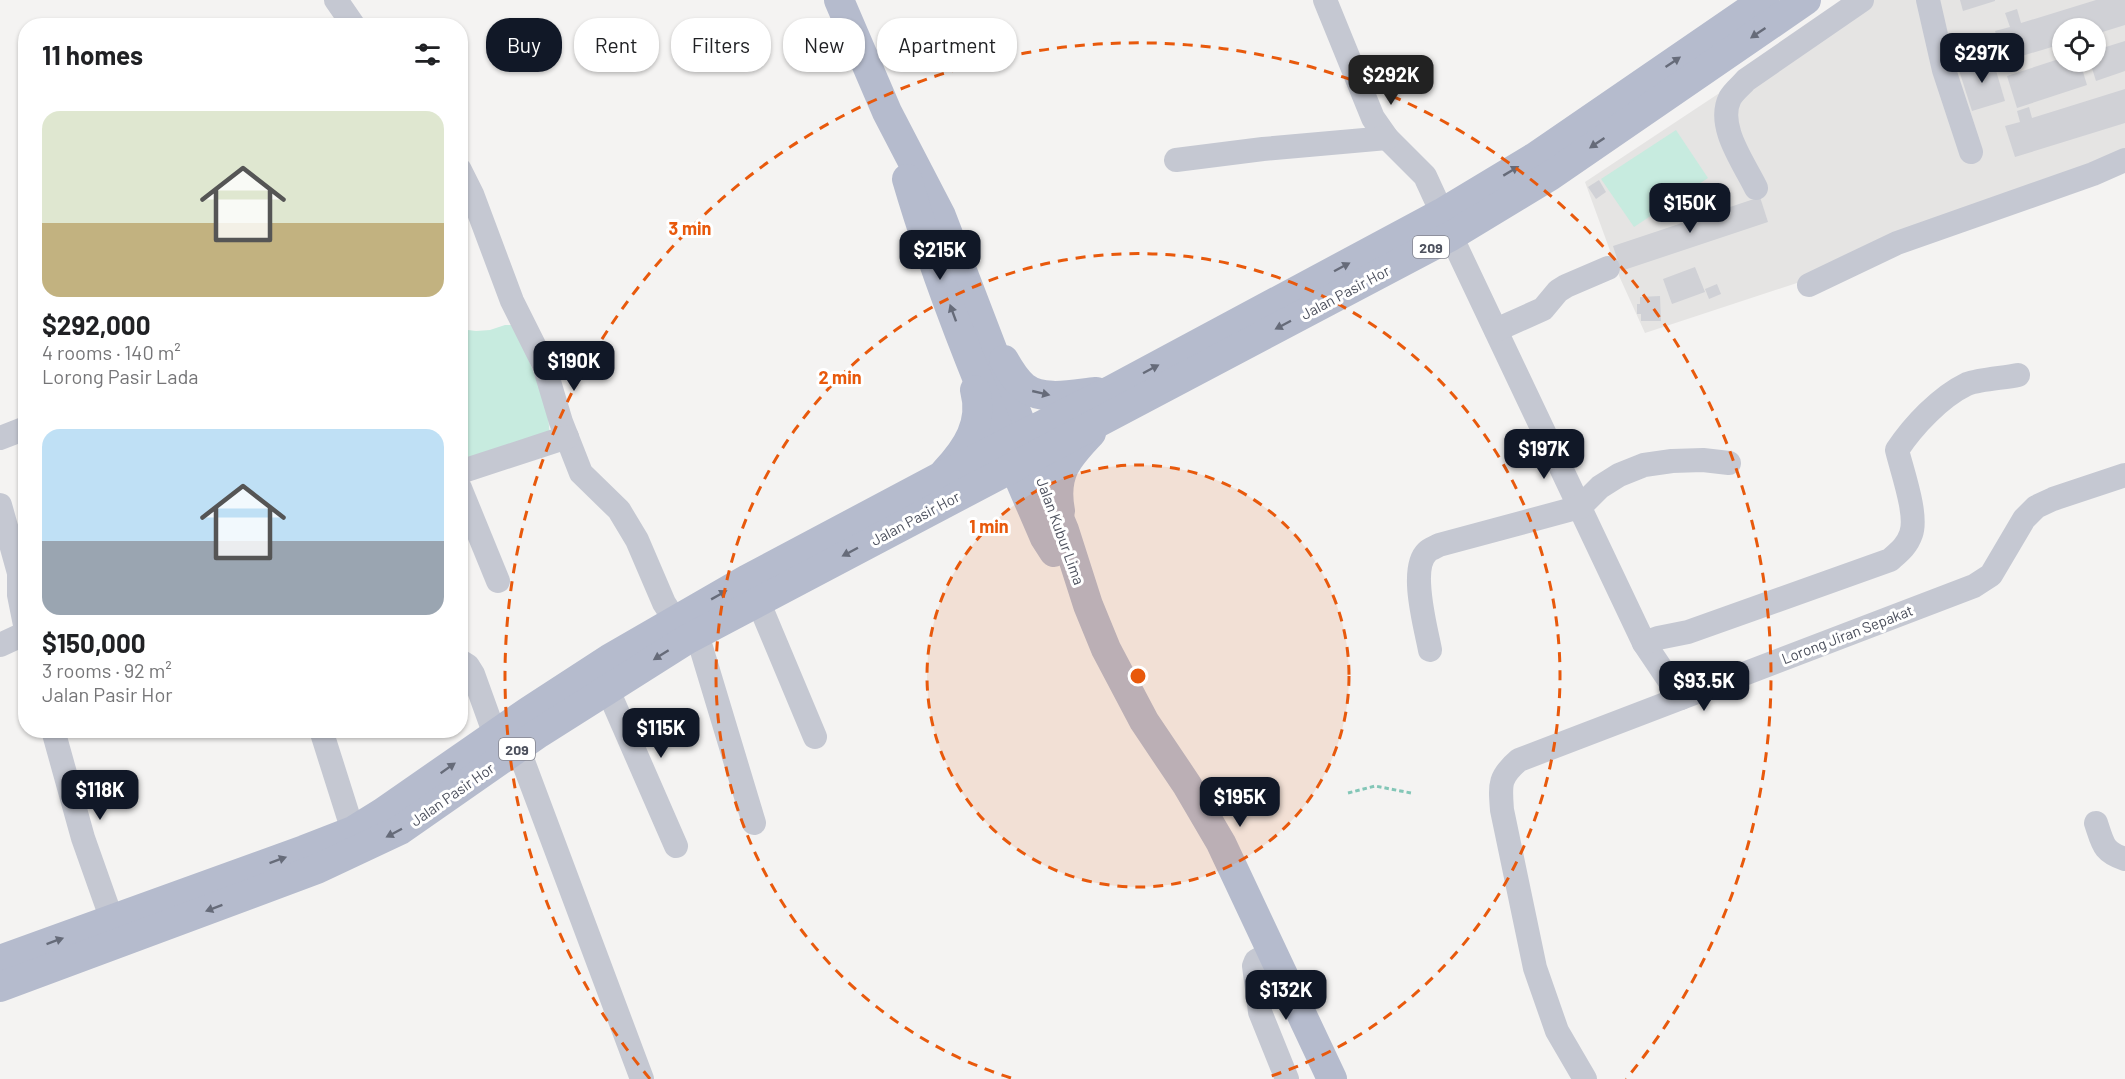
<!DOCTYPE html>
<html lang="en">
<head>
<meta charset="utf-8">
<style>
  :root { --surface:#fff; --page:#f6f6f6; --text:#202124; --muted:#757577; --accent:#111827 }
  body { margin:0; font-family:Barlow,sans-serif; background:var(--page); color:var(--text); height:100vh; display:flex; flex-direction:column; font-size:22px; white-space:nowrap }
  * { box-sizing:border-box; margin:0 }
  p { font-size:20px; color:var(--muted) }
  .icon { flex:none; width:33px; height:33px; fill:none; stroke:currentColor; stroke-width:2; stroke-linecap:round; stroke-linejoin:round }
  .map { position:relative; flex:1; overflow:hidden }
  .drawer { position:absolute; left:18px; top:18px; width:450px; height:720px; display:flex; flex-direction:column; background:var(--surface); border-radius:24px; box-shadow:0 2px 4px #0004 }
  .drawer>* { flex:none }
  .top-card { position:absolute; left:486px; top:18px; width:570px; height:54px; display:flex; gap:12px }
  .buttons { position:absolute; left:2052px; top:18px; display:grid; gap:12px }
  .buttons a { display:grid; place-items:center; width:54px; height:54px; border-radius:50%; background:var(--surface); box-shadow:0 2px 4px #0004; font-size:30px }
  .price { position:absolute; translate:-50% -51px; padding:0 14px; border-radius:12px; background:var(--accent); color:#fff; font-size:20px; line-height:39px; filter:drop-shadow(0 2px 3px #0008) }
  .price::after { content:''; position:absolute; left:50%; top:36px; width:18px; height:14px; margin-left:-9px; background:inherit; clip-path:polygon(0 0,100% 0,50% 100%) }
  .price.on { background:#222; color:#fff }
  ul { padding:0; list-style:none }
  li { display:grid; align-content:center; gap:12px; height:318px; padding:0 24px }
  li span { display:grid; place-items:center; height:186px; border-radius:18px; color:#555 }
  li>.icon { margin-inline-start:auto }
  span .icon { width:108px; height:108px; fill:#fffc; stroke-width:1 }
  li b { font-size:26px }
  h2 { display:flex; justify-content:space-between; align-items:center; height:72px; padding:0 24px; font-size:26px }
  .chip { padding:0 21px; border-radius:24px; background:var(--surface); box-shadow:0 2px 4px #0004; font-size:21px; line-height:54px }
  .chip.on { background:var(--accent); color:#fff }
  .map>svg:first-child { display:block }
</style>
</head>
<body>
<div class="map">
<svg width="2125" height="1079" viewBox="0 0 2125 1079">
  <rect width="100%" height="100%" fill="#f4f3f2"/>
  <path fill="#e5e4e3" fill-rule="evenodd" d="M1853,0H2125V155L1872,248L1797,283L1645,333L1620,278L1585,182L1721,92ZM2062,28H2096V62H2062Z"/>
  <g fill="#c7ebdf">
    <path d="M1676,130L1708,178L1634,227L1601,179Z"/>
    <path d="M505,325H511L516,329L547,405L550,437L461,465L460,329L476,331L490,330Z"/>
  </g>
  <g fill="#d0d1d6">
    <path d="M1960,0H1995V1L1963,11Z"/>
    <path d="M2096,0H2125V25L2096,34V28H2062V44L2005,61L1995,31L2010,27L2005,13L2017,9L2021,23Z"/>
    <path d="M2125,41V71L2096,81L2090,62H2096V50Z"/>
    <path d="M1992,57L2005,101L1972,111L1958,67Z"/>
    <path d="M2062,58V62H2080L2087,85L2017,108L2007,76Z"/>
    <path d="M2125,89V123L2015,157L2005,126L2020,122L2017,111L2029,107L2032,118Z"/>
    <path d="M1599,180L1606,192L1596,199L1588,187Z"/>
    <path d="M1760,197L1768,222L1621,271L1613,246Z"/>
    <path d="M1695,267L1705,292L1672,304L1663,279Z"/>
    <path d="M1717,284L1721,294L1709,299L1705,289Z"/>
    <path d="M1660,296L1661,321H1641V314H1637V304H1640V297Z"/>
  </g>
  <g fill="none" stroke-linecap="round" stroke-linejoin="round">
    <path stroke="#83c6b7" stroke-width="3" stroke-dasharray="4.5 3" stroke-linecap="butt" d="M1348,793L1375,786L1411,793"/>
    <g stroke="#c5c8d2" stroke-width="24">
      <path d="M336,0L354,26"/>
      <path d="M1325,0L1373,118L1387,138L1425,176L1442,213"/>
      <path d="M1928,0L1944,70L1971,152"/>
      <path d="M1176,160L1263,149L1387,138"/>
      <path d="M460,170L472,194L512,301L544,365L561,422L581,473L619,510L637,540L664,603L675,620"/>
      <path d="M1756,188C1744,163 1716,126 1730,98C1734,91 1741,86 1746,80L1862,0"/>
      <path d="M1451,236L1644,643L1681,698"/>
      <path d="M1809,285L1897,243L2093,174L2125,160"/>
      <path d="M1496,330L1543,309L1558,291L1566,286L1608,268"/>
      <path d="M0,438L26,428"/>
      <path d="M460,472L567,437"/>
      <path d="M460,488L498,581"/>
      <path d="M0,505L19,573V595L26,630"/>
      <path d="M758,601L815,737"/>
      <path d="M697,634L754,823"/>
      <path d="M1644,643L1658,638L1688,632L1890,560C1899,552 1907,546 1911,534C1918,515 1902,471 1897,450C1913,426 1940,397 1967,384C1980,379 2004,378 2018,375"/>
      <path d="M0,645L26,633"/>
      <path d="M1430,650C1426,628 1409,569 1427,552C1430,549 1436,547 1439,545L1580,507L1600,487L1619,475L1644,465L1672,461L1703,460L1729,463"/>
      <path d="M460,661L468,666L473,674L495,735"/>
      <path d="M607,688L676,846"/>
      <path d="M53,730L83,838L112,920"/>
      <path d="M321,730L353,831"/>
      <path d="M518,748L642,1079"/>
      <path d="M2096,823C2103,844 2103,852 2125,859"/>
      <path d="M1272,952L1256,961L1254,966L1260,1012L1287,1079"/>
      <path d="M1585,1079L1557,1031L1535,968L1502,810C1500,784 1499,777 1519,760L1974,586L1991,575L2024,519L2036,507L2053,499L2125,475"/>
    </g>
    <g stroke="#b5bbcd" stroke-width="30">
      <path d="M839,0L887,112L941,216L1033,456L1064,530L1088,605L1106,649L1144,721L1187,785L1221,843L1332,1079"/>
      <path d="M907,179C943,302 994,421 1045,538L1054,552"/>
      <path d="M1004,360C1009,369 1016,380 1024,387C1043,402 1075,394 1096,392"/>
      <path d="M945,472C967,449 984,423 975,390"/>
      <path d="M1060,511C1053,474 1067,458 1091,433"/>
      <path d="M0,960L304,850L353,831L382,813L529,711L609,659L746,580L938,478L1110,391L1442,213L1535,157L1764,0"/>
      <path d="M0,987L317,869L400,830L539,733L686,640L1451,236L1550,176L1806,0"/>
    </g>
  </g>
  <defs><path id="oneway-solid" d="M-6-.8H1V-3.2L6.5 0L1 3.2V.8H-6Z" transform="scale(1.5)"/></defs>
  <g fill="#666b79">
    <use href="#oneway-solid" transform="translate(1758 33) rotate(146)"/>
    <use href="#oneway-solid" transform="translate(1673 62) rotate(-34)"/>
    <use href="#oneway-solid" transform="translate(1597 143) rotate(146)"/>
    <use href="#oneway-solid" transform="translate(1511 171) rotate(-31)"/>
    <use href="#oneway-solid" transform="translate(1342 267) rotate(-28)"/>
    <use href="#oneway-solid" transform="translate(953 313) rotate(-110)"/>
    <use href="#oneway-solid" transform="translate(1283 325) rotate(152)"/>
    <use href="#oneway-solid" transform="translate(1151 369) rotate(-28)"/>
    <use href="#oneway-solid" transform="translate(1041 393) rotate(13)"/>
    <use href="#oneway-solid" transform="translate(850 552) rotate(152)"/>
    <use href="#oneway-solid" transform="translate(719 595) rotate(-29)"/>
    <use href="#oneway-solid" transform="translate(661 655) rotate(148)"/>
    <use href="#oneway-solid" transform="translate(448 768) rotate(-35)"/>
    <use href="#oneway-solid" transform="translate(394 833) rotate(152)"/>
    <use href="#oneway-solid" transform="translate(278 860) rotate(-20)"/>
    <use href="#oneway-solid" transform="translate(214 908) rotate(159)"/>
    <use href="#oneway-solid" transform="translate(55 941) rotate(-20)"/>
  </g>
  <circle cx="1138" cy="676" r="211" fill="#e8590c" fill-opacity=".12"/>
  <g fill="none" stroke="#e8590c" stroke-width="3" stroke-dasharray="10 8">
    <circle cx="1138" cy="676" r="211"/>
    <path d="M1011 1078A422 422 0 1 1 1265 1078"/>
    <path d="M650 1079A633 633 0 1 1 1626 1079"/>
  </g>
  <g text-anchor="middle" dominant-baseline="central" stroke-width="6" stroke-linejoin="round" paint-order="stroke">
    <g fill="#fff" stroke="#82848e" stroke-width="1.5">
      <rect x="1413" y="236" width="36" height="22" rx="4.5"/>
      <rect x="499" y="738" width="36" height="22" rx="4.5"/>
    </g>
    <g font-size="14" font-weight="bold" fill="#4c505d">
      <text x="1431" y="247">209</text>
      <text x="517" y="749">209</text>
    </g>
    <g font-size="15" fill="#4c505d" stroke="#fff">
      <text transform="translate(1345 292) rotate(-28)">Jalan Pasir Hor</text>
      <text transform="translate(915 518) rotate(-28)">Jalan Pasir Hor</text>
      <text transform="translate(1061 531) rotate(70)">Jalan Kubur Lima</text>
      <text transform="translate(1847 634) rotate(-21)">Lorong Jiran Sepakat</text>
      <text transform="translate(452 794) rotate(-35)">Jalan Pasir Hor</text>
    </g>
  </g>
  <circle cx="1138" cy="676" r="9" fill="#e8590c" stroke="#fff" stroke-width="3"/>
  <g font-size="18" text-anchor="middle" font-weight="bold" fill="#e8590c" stroke="#fff" stroke-width="6" stroke-linejoin="round" paint-order="stroke">
    <text x="690" y="235">3 min</text>
    <text x="840" y="384">2 min</text>
    <text x="989" y="533">1 min</text>
  </g>
</svg>
<div class="buttons">
<a><svg class="icon" aria-label="locate" viewBox="0 0 24 24"><circle cx="12" cy="12" r="6"/><path d="M12 2v4M12 18v4M2 12h4M18 12h4"/></svg></a>
</div>
<b class="price" style="left:1982px;top:84px">$297K</b>
<b class="price on" style="left:1391px;top:106px">$292K</b>
<b class="price" style="left:1690px;top:234px">$150K</b>
<b class="price" style="left:940px;top:281px">$215K</b>
<b class="price" style="left:574px;top:392px">$190K</b>
<b class="price" style="left:1544px;top:480px">$197K</b>
<b class="price" style="left:1704px;top:712px">$93.5K</b>
<b class="price" style="left:661px;top:759px">$115K</b>
<b class="price" style="left:100px;top:821px">$118K</b>
<b class="price" style="left:1240px;top:828px">$195K</b>
<b class="price" style="left:1286px;top:1021px">$132K</b>
<div class="top-card">
<a class="chip on">Buy</a>
<a class="chip">Rent</a>
<a class="chip">Filters</a>
<a class="chip">New</a>
<a class="chip">Apartment</a>
</div>
<section class="drawer">
<h2>11 homes<svg class="icon" aria-label="filters" viewBox="0 0 24 24"><path d="M4 7h16M4 17h16"/><circle cx="9" cy="7" r="2"/><circle cx="15" cy="17" r="2"/></svg></h2>
<ul>
<li><span style="background:linear-gradient(#dfe7d0 60%,#c2b280 0)"><svg class="icon" aria-label="home" viewBox="0 0 24 24"><path d="M3 11l9-7 9 7M6 9v11h12V9"/></svg></span><div><b>$292,000</b><p>4 rooms · 140 m²</p><p>Lorong Pasir Lada</p></div></li>
<li><span style="background:linear-gradient(#bfe0f5 60%,#9aa5b1 0)"><svg class="icon" aria-label="home" viewBox="0 0 24 24"><path d="M3 11l9-7 9 7M6 9v11h12V9"/></svg></span><div><b>$150,000</b><p>3 rooms · 92 m²</p><p>Jalan Pasir Hor</p></div></li>
</ul>
</section>
</div>
</body>
</html>
